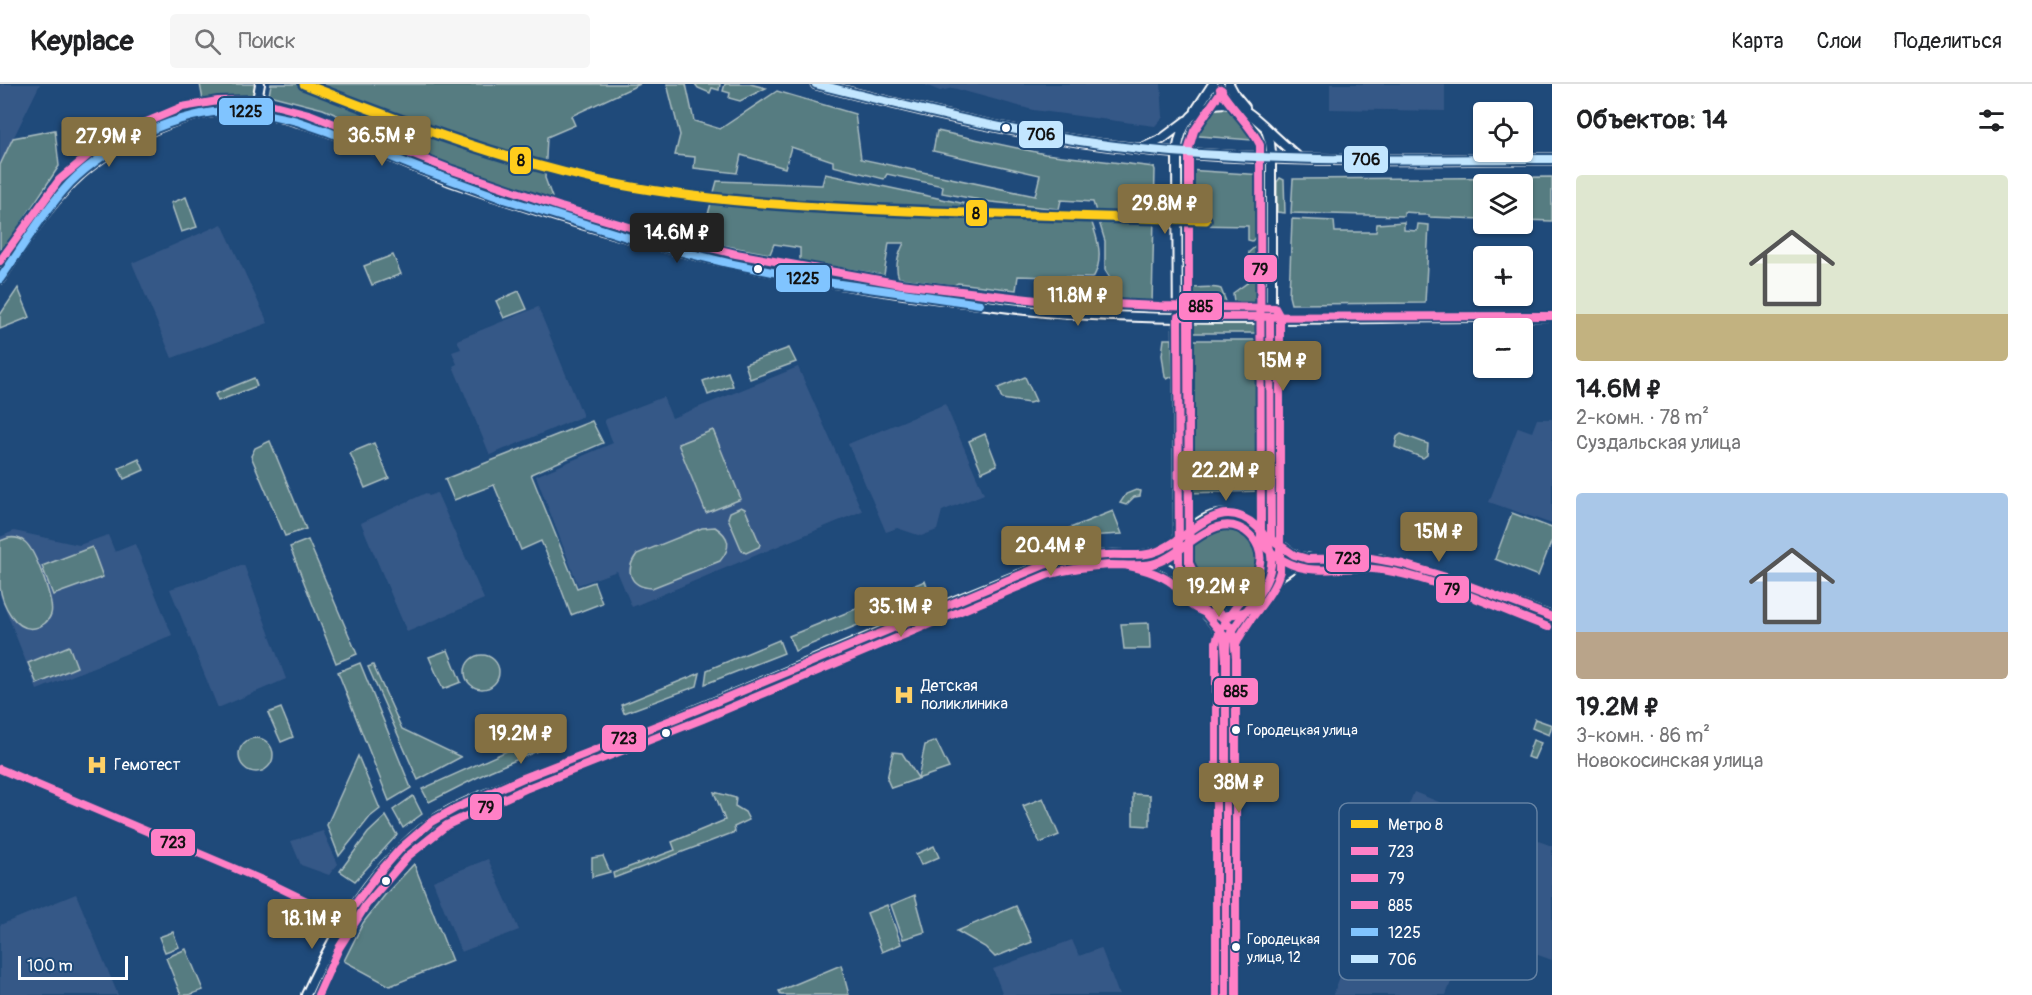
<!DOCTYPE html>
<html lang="ru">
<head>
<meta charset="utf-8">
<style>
  :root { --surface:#fff; --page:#f6f6f6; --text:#202124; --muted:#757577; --line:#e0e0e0; --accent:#847042 }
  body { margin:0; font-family:Pangolin,sans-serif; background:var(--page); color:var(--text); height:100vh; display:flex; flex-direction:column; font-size:22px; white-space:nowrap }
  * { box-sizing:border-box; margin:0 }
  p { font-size:20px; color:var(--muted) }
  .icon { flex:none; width:33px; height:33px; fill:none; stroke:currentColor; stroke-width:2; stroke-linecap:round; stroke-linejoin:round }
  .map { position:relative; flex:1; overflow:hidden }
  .sheet { display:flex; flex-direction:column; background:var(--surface); width:480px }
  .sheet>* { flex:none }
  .buttons { position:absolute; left:1473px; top:18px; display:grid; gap:12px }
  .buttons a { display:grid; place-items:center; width:60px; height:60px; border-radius:6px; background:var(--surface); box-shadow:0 2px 4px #0004; font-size:30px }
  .scale { position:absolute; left:18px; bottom:15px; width:110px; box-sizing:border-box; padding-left:6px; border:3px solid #fff; border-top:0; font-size:16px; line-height:21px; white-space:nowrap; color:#fff; -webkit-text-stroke:4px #1f4a7a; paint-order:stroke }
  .price { position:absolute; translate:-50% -51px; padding:0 14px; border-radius:6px; background:var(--accent); color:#fff; font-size:20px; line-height:39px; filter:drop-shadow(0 2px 3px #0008) }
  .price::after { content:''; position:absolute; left:50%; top:36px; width:18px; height:14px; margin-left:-9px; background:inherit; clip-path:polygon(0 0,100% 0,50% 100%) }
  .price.current { background:#222; color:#fff }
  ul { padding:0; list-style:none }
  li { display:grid; align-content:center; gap:12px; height:318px; padding:0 24px }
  li span { display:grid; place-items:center; height:186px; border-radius:6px; color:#555 }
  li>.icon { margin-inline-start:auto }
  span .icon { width:108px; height:108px; fill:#fffc; stroke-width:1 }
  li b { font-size:26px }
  h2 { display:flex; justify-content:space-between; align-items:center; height:72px; padding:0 24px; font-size:26px }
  header { display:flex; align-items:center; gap:36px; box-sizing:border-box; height:84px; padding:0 30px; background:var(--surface); border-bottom:2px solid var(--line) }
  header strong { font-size:28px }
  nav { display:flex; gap:33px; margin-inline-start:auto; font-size:21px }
  .search { width:420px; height:54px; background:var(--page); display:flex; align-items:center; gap:15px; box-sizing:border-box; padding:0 21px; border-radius:6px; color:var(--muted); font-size:22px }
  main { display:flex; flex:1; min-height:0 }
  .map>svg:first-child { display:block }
</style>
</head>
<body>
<header>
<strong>Keyplace</strong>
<div class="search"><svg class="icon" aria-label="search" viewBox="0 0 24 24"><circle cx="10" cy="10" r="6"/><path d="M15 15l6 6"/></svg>Поиск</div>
<nav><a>Карта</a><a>Слои</a><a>Поделиться</a></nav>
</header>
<main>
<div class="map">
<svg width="1552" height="911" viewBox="0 0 1552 911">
  <rect width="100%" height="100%" fill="#1f4a7a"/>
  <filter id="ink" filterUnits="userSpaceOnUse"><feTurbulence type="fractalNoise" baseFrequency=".0167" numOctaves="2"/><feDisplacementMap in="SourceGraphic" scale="12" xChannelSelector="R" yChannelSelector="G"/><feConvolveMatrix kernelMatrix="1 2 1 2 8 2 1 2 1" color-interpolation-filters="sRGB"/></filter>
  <g filter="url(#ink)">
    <g fill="#365887">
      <path d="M0,0H40L0,81Z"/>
      <path d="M923,0H1161L1163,33L1155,42L1033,26L953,4L940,7Z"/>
      <path d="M1330,0H1445V27L1330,25Z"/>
      <path d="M222,140L268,239L172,274L132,179Z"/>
      <path d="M538,223L583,332L490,371L453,282L457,280L452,268L461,265L457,256Z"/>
      <path d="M798,283L862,427L632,523L617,487L578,501L536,392L613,359L604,336L663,313L672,334Z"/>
      <path d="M945,320L984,410L942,427L937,446L921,452L897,444L886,448L848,360Z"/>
      <path d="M1537,335H1552V440L1489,418L1518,343L1532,348Z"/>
      <path d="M426,409L429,412L437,409L484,515L407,548L361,439Z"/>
      <path d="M14,447L79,461L108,451L115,468L135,460L172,551L37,606L0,511V453Z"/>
      <path d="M244,481L286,595L218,624L170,505Z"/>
      <path d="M1414,708L1501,743L1464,844L1457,847L1371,815Z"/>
      <path d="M1508,746L1552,762V876L1471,847Z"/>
      <path d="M323,747L338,780L329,791L301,781L291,757Z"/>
      <path d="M488,775L519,846L461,868L433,797Z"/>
      <path d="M76,810L118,911H0V841Z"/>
      <path d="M1365,828L1464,864L1446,911H1333Z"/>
      <path d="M1072,856L1079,872L1101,864L1119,911H1003L993,885Z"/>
    </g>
    <g fill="#567b81" stroke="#aabdc0" stroke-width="1.5">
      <path d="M200,0H256L254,12L251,15L203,16Z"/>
      <path d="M271,0H640L571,32L575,41L547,53L545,94L553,116L451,81L323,25L269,11Z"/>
      <path d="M667,0H686L694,37L720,45L777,7L855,30L861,75L1035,112L1040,91L933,67L937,47L1045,70L1154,83L1155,86L1152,221L1114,216L1112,197L1105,186V157L1093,118L1061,116L1059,125L991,118L942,109L943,102L887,90L884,95L833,82V77L791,63L785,84L741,71L737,89L694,84L695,73L675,71L680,51Z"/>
      <path d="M695,0H720L719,6L712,4L710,9L698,4Z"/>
      <path d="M725,0H750L766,4L740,17L729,14L730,9L723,7Z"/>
      <path d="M1222,24C1242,26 1259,37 1265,57L1187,51C1195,36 1205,27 1222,24Z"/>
      <path d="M55,46L59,82L3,167L0,165V81L13,54Z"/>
      <path d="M1187,86L1263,91L1264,145L1252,157L1248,156V142L1193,141V161L1186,163Z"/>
      <path d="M825,90L989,125L1090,133C1097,153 1105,174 1093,194L1018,192L1016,206L958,199L954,201L899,194C894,183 899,169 904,159H889L884,191L800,177V164L774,160L770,170L694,156L698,139L707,134L717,97L822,101Z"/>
      <path d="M1552,93V137L1523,136L1522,100H1484L1483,135L1429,133V131H1418V129L1404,128V132L1291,129L1293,95Z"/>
      <path d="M1280,94L1284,96L1285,129L1277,128V98Z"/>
      <path d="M186,113L197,143L181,148L171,119Z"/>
      <path d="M1292,135L1334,137L1335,148H1376L1377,140L1404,138V146L1417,147L1418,140L1429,141L1425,219L1291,220L1289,212Z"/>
      <path d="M1261,158L1263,213C1258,224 1243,227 1234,219L1233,209L1247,199L1249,168Z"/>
      <path d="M1187,169L1191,173V195L1189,197L1182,191V173Z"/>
      <path d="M393,171L401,190L372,201L364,182Z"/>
      <path d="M1183,202C1195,207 1208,200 1221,205L1227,220L1226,223C1214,226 1194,227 1184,219Z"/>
      <path d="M18,204L30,233L0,245V231Z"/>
      <path d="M519,207L527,225L504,234L496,217Z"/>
      <path d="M1193,240H1257L1261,242L1264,249H1187L1189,242Z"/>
      <path d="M1164,255H1172L1173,292L1167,295L1165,293L1162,271Z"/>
      <path d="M1183,256H1263L1264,407L1185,409Z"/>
      <path d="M789,264L796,278L750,295L745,280Z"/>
      <path d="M728,288L733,302L708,311L703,297Z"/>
      <path d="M1025,293L1036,317L1029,319L1002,315L998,304Z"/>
      <path d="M254,294L257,302L218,317L215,310Z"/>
      <path d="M592,337L603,359L531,390L577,504L594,498L602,519L571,531L556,491L541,457L521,466L494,401L454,416L445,395Z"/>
      <path d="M713,346L741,415L706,429L678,360Z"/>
      <path d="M985,350L997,381L982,388L969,357Z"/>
      <path d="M1401,350L1428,360L1427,371L1423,374L1395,363L1397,353Z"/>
      <path d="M270,357L306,445L285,452L251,372L255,364Z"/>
      <path d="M374,359L389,394L365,404L350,369Z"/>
      <path d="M139,375L144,386L124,395L119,384Z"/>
      <path d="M1136,406L1141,407L1140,412L1134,413L1126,421L1120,419L1126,410Z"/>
      <path d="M741,423L745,425L760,460L759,463L746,469L742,467L728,434L730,428Z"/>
      <path d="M1113,427L1122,450L1085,452L1058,459L1055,450Z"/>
      <path d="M1512,429L1552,444V456L1538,492L1495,475Z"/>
      <circle cx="1225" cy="475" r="38"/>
      <path d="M715,443C731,453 731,464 720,477L652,504C630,503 624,487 637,470L702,444Z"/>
      <path d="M1048,451L1052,461L1029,469L1025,460Z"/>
      <path d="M8,454C14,453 20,454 25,458C35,466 55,519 51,530C49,537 42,543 35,544C15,548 2,519 0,503C0,488 0,472 0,457Z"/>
      <path d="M308,456L357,570L336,579L290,463Z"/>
      <path d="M92,463L103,493L53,511L42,482Z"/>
      <path d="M925,497L930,511L795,567L789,552Z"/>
      <path d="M1149,539L1150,565H1124L1121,540Z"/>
      <path d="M779,556L784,569L705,600L707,586Z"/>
      <path d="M69,562L77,583L37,600L28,579Z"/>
      <path d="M448,566L461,598L443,605L429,573Z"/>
      <circle cx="482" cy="588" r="17"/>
      <path d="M360,579L411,704L389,717L338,588Z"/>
      <path d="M373,581L402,645L461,673L418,696L368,583Z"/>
      <path d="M700,589L697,602L624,629L621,621Z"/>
      <path d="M281,624L293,653L281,658L268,629Z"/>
      <path d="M1535,635L1552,641L1549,651L1532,644Z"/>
      <circle cx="256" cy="671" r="17"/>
      <path d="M1533,656L1541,659L1534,675L1527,673Z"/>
      <path d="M936,657L949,684L891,704L887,695L893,668L902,669L918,694L925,661Z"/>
      <path d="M527,658L542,665L490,687L429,718L422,705Z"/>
      <path d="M358,672L380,725L370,733L339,772L327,741Z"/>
      <path d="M714,708L736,714L735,722L745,728L749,736L734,743L735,748L614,794L613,789L675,766L672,758L725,736Z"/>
      <path d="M1133,710L1150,711V742L1133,741Z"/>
      <path d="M413,712L422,730L403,744L393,726Z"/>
      <path d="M1043,714L1059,751L1040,759L1023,722Z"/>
      <path d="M386,732L397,751L355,797L340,787L368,749Z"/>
      <path d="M934,762L939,773L921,781L916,770Z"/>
      <path d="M603,772L610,788L592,793V774Z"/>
      <path d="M414,780L452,877L390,902L344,877L363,839L385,811Z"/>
      <path d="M915,811L925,848L903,855L891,821Z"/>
      <path d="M887,821L901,860L882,868L867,829Z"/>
      <path d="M1016,822L1032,858L995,873L985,863L957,847Z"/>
      <path d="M173,848L179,863L165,868L159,853Z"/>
      <path d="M186,865L203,906L189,911H181L166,874Z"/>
      <path d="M841,881L849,911H781L779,907Z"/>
    </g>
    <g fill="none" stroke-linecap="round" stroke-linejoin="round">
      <g stroke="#fff" stroke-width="10">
        <path id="minor" d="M0,685L276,802L344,835"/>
      </g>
      <g stroke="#fff" stroke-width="12">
        <g id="tertiary">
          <path d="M1229,0L1235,11L1245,23"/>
          <path d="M1196,26L1213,0"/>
          <path d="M255,27L260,0"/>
          <path d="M1266,46L1270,59L1271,68V456"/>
          <path d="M1140,65L1162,55L1186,37"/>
          <path d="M0,195C25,159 48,119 81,90C101,72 126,58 151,47C172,38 192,30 214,28C291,20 378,71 450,97C544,130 639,160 736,180C809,196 883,208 956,217C995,222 1033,228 1072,230C1231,239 1392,233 1552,232"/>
          <path d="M1180,470C1177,494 1195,517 1210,535C1216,542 1224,549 1226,559"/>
          <path d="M1139,473L1165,483L1182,493"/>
          <path d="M1179,473L1177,69C1179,52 1184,35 1200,26C1228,10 1245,25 1265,43C1276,54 1288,64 1299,74"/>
          <path d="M1264,503L1299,479L1317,476L1379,475L1459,499L1552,533"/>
          <path d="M1193,509C1210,524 1231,526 1251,514"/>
          <path d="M306,911C336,845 373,781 433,737C451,724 473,715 494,707C540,687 587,671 633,652C770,596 906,535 1044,481C1065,475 1086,472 1107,471C1121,470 1135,473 1149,470C1167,467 1178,456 1191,445C1230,410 1259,447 1291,469L1299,473L1317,476"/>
          <path d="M1226,911V559C1237,519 1290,497 1264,451"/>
        </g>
      </g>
      <g stroke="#fff" stroke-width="13">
        <path id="secondary" d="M816,0C922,27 1031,54 1140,65C1276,80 1415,75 1552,75"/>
      </g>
      <use href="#minor" stroke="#1f4a7a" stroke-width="6"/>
      <use href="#tertiary" stroke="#1f4a7a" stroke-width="8"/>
      <use href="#secondary" stroke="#1f4a7a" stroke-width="8"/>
      <g stroke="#1f4a7a" stroke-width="12">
        <g id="bus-1">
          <path d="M1270,233L1271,455L1294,471L1308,475L1371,474L1403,480L1446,493L1552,533"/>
          <path d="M1226,575L1224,552L1197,519L1181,489L1179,480L1178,233L1552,232"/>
          <path d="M0,685L276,802L344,835"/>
          <path d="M344,835L378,790L401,764L431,738L456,724L521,695L699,625L1044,481C1065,475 1086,472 1107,471C1122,470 1138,473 1152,469C1188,459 1217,406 1257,443C1267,452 1273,467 1271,481C1267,511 1237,531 1226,559V911"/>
        </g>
      </g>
      <g stroke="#1f4a7a" stroke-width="12">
        <g id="bus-2">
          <path d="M1220,5C1231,25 1251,40 1260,61L1261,455C1262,463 1269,466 1275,471C1309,496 1337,481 1373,485C1428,490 1496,524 1548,543"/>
          <path d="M1189,468V64L1194,47L1222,6"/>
          <path d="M1129,482C1143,485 1160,490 1172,499C1178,504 1181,512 1186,517C1209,538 1239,534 1263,518"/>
          <path d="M318,911L339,864L366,821L408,772L447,741L525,705L703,635L1047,491C1068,485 1089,482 1111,481C1125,481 1138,483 1152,480C1184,473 1215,421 1249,450C1257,457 1262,469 1260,479C1257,507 1224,528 1216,558V911"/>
        </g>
      </g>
      <g stroke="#1f4a7a" stroke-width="12">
        <g id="bus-3">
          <path d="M0,177L59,96L92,68L130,45L182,23L218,17L255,16L309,30L452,86L561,123L650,149L736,170L901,200L1045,217L1159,222L1275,224L1280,233V487C1272,516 1247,533 1236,561V911"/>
          <path d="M1188,233L1189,479L1206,513L1233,547L1236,573"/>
        </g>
      </g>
      <g stroke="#1f4a7a" stroke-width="12">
        <path id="bus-4" d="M0,195C23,163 43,128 70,99C108,61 180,26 234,27C255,27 276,32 297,37L329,48L421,85L498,113L646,159L728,179L812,196L980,220"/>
      </g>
      <g stroke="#1f4a7a" stroke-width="12">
        <path id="bus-5" d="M816,0C923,27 1030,53 1140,65C1277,79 1415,75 1552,75"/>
      </g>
      <use href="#bus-1" stroke="#ff80c6" stroke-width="8"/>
      <use href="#bus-2" stroke="#ff80c6" stroke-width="8"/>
      <use href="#bus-3" stroke="#ff80c6" stroke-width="8"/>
      <use href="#bus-4" stroke="#80c4ff" stroke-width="8"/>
      <use href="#bus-5" stroke="#c2e6ff" stroke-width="8"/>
      <g stroke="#1f4a7a" stroke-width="14">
        <path id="metro-1" d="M304,0C407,40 512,80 621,101C724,120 828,124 933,128C1024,130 1115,133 1206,136"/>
      </g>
      <use href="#metro-1" stroke="#ffcd1c" stroke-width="9"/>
    </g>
  </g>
  <defs>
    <g id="hospital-bare" transform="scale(1.62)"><path d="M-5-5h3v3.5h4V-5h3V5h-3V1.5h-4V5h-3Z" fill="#ffd166" stroke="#1f4a7a" stroke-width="2.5" paint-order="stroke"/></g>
  </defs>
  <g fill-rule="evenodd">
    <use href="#hospital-bare" x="904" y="611"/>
    <use href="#hospital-bare" x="97" y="681"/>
  </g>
  <g fill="#fff" stroke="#1f4a7a" stroke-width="2">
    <circle cx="1006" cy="44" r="5"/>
    <circle cx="758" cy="185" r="5"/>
    <circle cx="1236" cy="646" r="5"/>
    <circle cx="666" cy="649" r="5"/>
    <circle cx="386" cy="797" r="5"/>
    <circle cx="1236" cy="863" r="5"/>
  </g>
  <g text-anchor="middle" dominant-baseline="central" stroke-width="5" stroke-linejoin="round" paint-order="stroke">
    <g font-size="14" fill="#fff" stroke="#1f4a7a" text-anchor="start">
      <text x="1247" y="646">Городецкая улица</text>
      <text x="1247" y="855">Городецкая<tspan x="1247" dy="18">улица, 12</tspan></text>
    </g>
    <g font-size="16" fill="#fff" stroke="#1f4a7a" text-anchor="start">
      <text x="921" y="602">Детская<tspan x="921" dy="18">поликлиника</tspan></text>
      <text x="114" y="681">Гемотест</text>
    </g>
  </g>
  <rect x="1339" y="719" width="198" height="177" rx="9" fill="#1f4a7a" stroke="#6280a2" stroke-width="1.5"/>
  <rect x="1351" y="736" width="27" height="8" fill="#ffcd1c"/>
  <rect x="1351" y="763" width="27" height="8" fill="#ff80c6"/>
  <rect x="1351" y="790" width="27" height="8" fill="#ff80c6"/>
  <rect x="1351" y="817" width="27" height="8" fill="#ff80c6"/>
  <rect x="1351" y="844" width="27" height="8" fill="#80c4ff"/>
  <rect x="1351" y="871" width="27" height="8" fill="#c2e6ff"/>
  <g font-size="16" fill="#fff">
    <text x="1388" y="746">Метро 8</text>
    <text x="1388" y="773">723</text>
    <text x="1388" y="800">79</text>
    <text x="1388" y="827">885</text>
    <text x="1388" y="854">1225</text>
    <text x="1388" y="881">706</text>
  </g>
  <g stroke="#1f4a7a" stroke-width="2">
    <rect x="218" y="13" width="56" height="29" rx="6" fill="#80c4ff"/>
    <rect x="1018" y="36" width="46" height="29" rx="6" fill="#c2e6ff"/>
    <rect x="1343" y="61" width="46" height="29" rx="6" fill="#c2e6ff"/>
    <rect x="509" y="62" width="23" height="29" rx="6" fill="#ffcd1c"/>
    <rect x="965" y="115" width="23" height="28" rx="6" fill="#ffcd1c"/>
    <rect x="1243" y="170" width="35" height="29" rx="6" fill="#ff80c6"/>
    <rect x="775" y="180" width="56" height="29" rx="6" fill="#80c4ff"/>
    <rect x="1178" y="208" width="45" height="29" rx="6" fill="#ff80c6"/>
    <rect x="1325" y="460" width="45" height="29" rx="6" fill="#ff80c6"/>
    <rect x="1435" y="491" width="35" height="29" rx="6" fill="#ff80c6"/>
    <rect x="1213" y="593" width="46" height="29" rx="6" fill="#ff80c6"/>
    <rect x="601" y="640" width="46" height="29" rx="6" fill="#ff80c6"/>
    <rect x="469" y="709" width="34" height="28" rx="6" fill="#ff80c6"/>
    <rect x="150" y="744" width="46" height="29" rx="6" fill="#ff80c6"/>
  </g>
  <g font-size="16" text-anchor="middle" font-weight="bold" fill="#111">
    <text x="246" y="33">1225</text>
    <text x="1041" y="56">706</text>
    <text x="1366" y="81">706</text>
    <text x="521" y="82">8</text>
    <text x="976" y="135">8</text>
    <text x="1260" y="191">79</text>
    <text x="803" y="200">1225</text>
    <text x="1201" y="228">885</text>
    <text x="1348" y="480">723</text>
    <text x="1452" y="511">79</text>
    <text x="1236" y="613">885</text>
    <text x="624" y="660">723</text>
    <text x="486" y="729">79</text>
    <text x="173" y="764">723</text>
  </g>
</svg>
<div class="buttons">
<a><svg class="icon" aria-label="locate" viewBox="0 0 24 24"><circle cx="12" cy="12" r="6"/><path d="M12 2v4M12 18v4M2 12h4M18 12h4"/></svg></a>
<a><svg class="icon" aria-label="layers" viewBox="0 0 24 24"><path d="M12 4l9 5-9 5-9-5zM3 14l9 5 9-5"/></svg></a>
<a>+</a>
<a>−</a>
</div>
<div class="scale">100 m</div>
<b class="price" style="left:382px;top:83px">36.5M ₽</b>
<b class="price" style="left:109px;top:84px">27.9M ₽</b>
<b class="price" style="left:1165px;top:151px">29.8M ₽</b>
<b class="price current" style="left:677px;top:180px">14.6M ₽</b>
<b class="price" style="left:1078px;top:243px">11.8M ₽</b>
<b class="price" style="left:1283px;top:308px">15M ₽</b>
<b class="price" style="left:1226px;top:418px">22.2M ₽</b>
<b class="price" style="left:1439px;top:479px">15M ₽</b>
<b class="price" style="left:1051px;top:493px">20.4M ₽</b>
<b class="price" style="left:1219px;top:534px">19.2M ₽</b>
<b class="price" style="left:901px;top:554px">35.1M ₽</b>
<b class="price" style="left:521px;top:681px">19.2M ₽</b>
<b class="price" style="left:1239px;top:730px">38M ₽</b>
<b class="price" style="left:312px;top:866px">18.1M ₽</b>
</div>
<section class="sheet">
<h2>Объектов: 14<svg class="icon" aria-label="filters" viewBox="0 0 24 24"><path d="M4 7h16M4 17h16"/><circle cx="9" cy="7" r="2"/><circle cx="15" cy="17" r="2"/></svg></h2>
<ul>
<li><span style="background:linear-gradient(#dfe7d0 75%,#c2b280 0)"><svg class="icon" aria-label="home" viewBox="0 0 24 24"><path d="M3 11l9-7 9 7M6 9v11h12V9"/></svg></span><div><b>14.6M ₽</b><p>2-комн. · 78 m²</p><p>Суздальская улица</p></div></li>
<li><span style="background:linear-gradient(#a9c7e8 75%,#b9a48a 0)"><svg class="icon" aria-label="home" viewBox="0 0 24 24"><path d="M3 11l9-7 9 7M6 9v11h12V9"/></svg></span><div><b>19.2M ₽</b><p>3-комн. · 86 m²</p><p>Новокосинская улица</p></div></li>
</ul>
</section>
</main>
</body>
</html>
